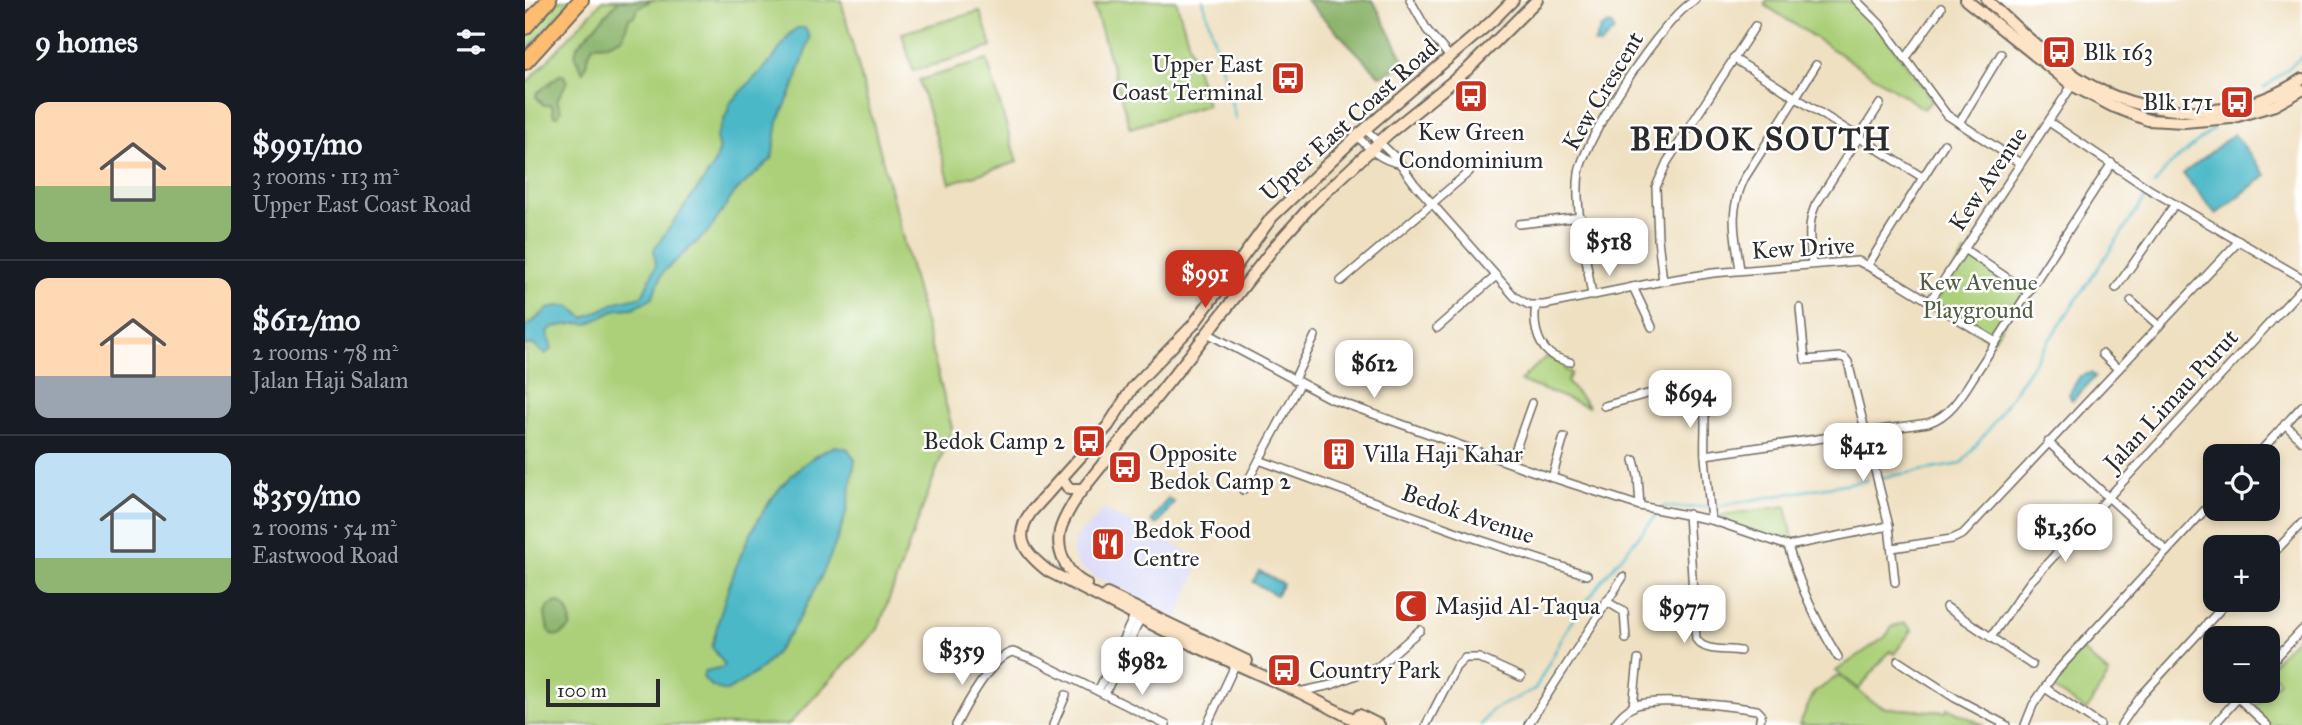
<!DOCTYPE html>
<html lang="en">
<head>
<meta charset="utf-8">
<style>
  :root { --surface:#171b24; --page:#20242c; --text:#f1f3f6; --muted:#9ea1a6; --line:#363941; --accent:#c8321e }
  body { margin:0; font-family:"IM FELL Great Primer",serif; background:var(--page); color:var(--text); height:100vh; display:flex; flex-direction:column; font-size:26px; white-space:nowrap }
  * { box-sizing:border-box; margin:0 }
  p { font-size:23px; color:var(--muted) }
  .icon { flex:none; width:38px; height:38px; fill:none; stroke:currentColor; stroke-width:2; stroke-linecap:round; stroke-linejoin:round }
  .map { position:relative; flex:1; overflow:hidden }
  .panel { display:flex; flex-direction:column; background:var(--surface); width:525px }
  .panel>* { flex:none }
  .tools { position:absolute; left:1678px; top:444px; display:grid; gap:14px }
  .tools a { display:grid; place-items:center; width:77px; height:77px; border-radius:14px; background:var(--surface); box-shadow:0 4px 10px #0003; font-size:35px }
  .scale { position:absolute; left:21px; bottom:18px; width:114px; box-sizing:border-box; padding-left:7px; border:4px solid #2b2b2b; border-top:0; font-size:19px; line-height:24px; white-space:nowrap; color:#2b2b2b; -webkit-text-stroke:5px #fff; paint-order:stroke }
  .price { position:absolute; translate:-50% -60px; padding:0 16px; border-radius:14px; background:#fff; color:#222; font-size:23px; line-height:46px; filter:drop-shadow(0 2px 4px #0008) }
  .price::after { content:''; position:absolute; left:50%; top:42px; width:21px; height:16px; margin-left:-10px; background:inherit; clip-path:polygon(0 0,100% 0,50% 100%) }
  .price.selected { background:var(--accent); color:#fff }
  ul { padding:0; list-style:none }
  li { display:flex; align-items:center; gap:21px; height:175px; padding:0 35px }
  li+li { border-top:2px solid var(--line) }
  li span { display:grid; place-items:center; flex:none; width:196px; height:140px; border-radius:14px; color:#555 }
  li>.icon { margin-inline-start:auto }
  span .icon { width:84px; height:84px; fill:#fffc; stroke-width:1 }
  li b { font-size:30px }
  h2 { display:flex; justify-content:space-between; align-items:center; height:84px; padding:0 35px; font-size:30px }
  main { display:flex; flex:1; min-height:0 }
  .map>svg:first-child { display:block }
</style>
</head>
<body>
<main>
<section class="panel">
<h2>9 homes<svg class="icon" aria-label="filters" viewBox="0 0 24 24"><path d="M4 7h16M4 17h16"/><circle cx="9" cy="7" r="2"/><circle cx="15" cy="17" r="2"/></svg></h2>
<ul>
<li><span style="background:linear-gradient(#ffd9b3 60%,#8fb573 0)"><svg class="icon" aria-label="home" viewBox="0 0 24 24"><path d="M3 11l9-7 9 7M6 9v11h12V9"/></svg></span><div><b>$991/mo</b><p>3 rooms · 113 m²</p><p>Upper East Coast Road</p></div></li>
<li><span style="background:linear-gradient(#ffd9b3 70%,#9aa5b1 0)"><svg class="icon" aria-label="home" viewBox="0 0 24 24"><path d="M3 11l9-7 9 7M6 9v11h12V9"/></svg></span><div><b>$612/mo</b><p>2 rooms · 78 m²</p><p>Jalan Haji Salam</p></div></li>
<li><span style="background:linear-gradient(#bfe0f5 75%,#8fb573 0)"><svg class="icon" aria-label="home" viewBox="0 0 24 24"><path d="M3 11l9-7 9 7M6 9v11h12V9"/></svg></span><div><b>$359/mo</b><p>2 rooms · 54 m²</p><p>Eastwood Road</p></div></li>
</ul>
</section>
<div class="map">
<svg width="1777" height="725" viewBox="0 0 1777 725">
  <rect width="100%" height="100%" fill="#fff"/>
  <filter id="ink" filterUnits="userSpaceOnUse"><feTurbulence type="fractalNoise" baseFrequency=".0143" numOctaves="2"/><feDisplacementMap in="SourceGraphic" scale="14" xChannelSelector="R" yChannelSelector="G"/><feConvolveMatrix kernelMatrix="1 2 1 2 8 2 1 2 1" color-interpolation-filters="sRGB"/></filter>
  <filter id="wash" filterUnits="userSpaceOnUse"><feTurbulence type="fractalNoise" baseFrequency=".00686" numOctaves="4" result="noise"/><feDisplacementMap in="SourceGraphic" scale="28" xChannelSelector="R" yChannelSelector="G"/><feGaussianBlur stdDeviation="1.57" result="paint"/><feColorMatrix in="noise" values="0 0 0 0 0 0 0 0 0 0 0 0 0 0 0 0 0 1.4 0 .05"/><feComposite in="paint" operator="in"/></filter>
  <g filter="url(#wash)">
    <rect width="100%" height="100%" fill="#efe0c1"/>
    <path fill="#d7d7f8" d="M578,509L676,559L653,618L558,570L553,565L548,553L549,539L575,514Z"/>
    <g fill="#acd079" stroke="#6c7e52" stroke-width="2">
      <path d="M33,0H47L0,52V37Z"/>
      <path d="M78,0H316L427,428L353,629L263,725H0V85Z"/>
      <path d="M590,0H651L682,105L605,128L569,6Z"/>
      <path d="M1241,0L1329,1L1344,13L1407,100L1399,109L1240,5Z"/>
      <path d="M455,11L467,47L388,71L377,33Z"/>
      <path d="M462,60L492,162L425,183L394,80Z"/>
      <path d="M1440,253L1499,291L1467,342L1409,301Z"/>
      <path d="M1021,357L1039,363L1040,370L1046,373L1042,382L1064,407L995,381Z"/>
      <path d="M1261,506L1269,543L1262,544L1192,521L1191,516Z"/>
      <path d="M1380,623L1387,630L1369,654L1365,651L1334,689L1311,671L1360,637L1368,626Z"/>
      <path d="M1777,632V725H1744L1727,709L1754,681L1743,668Z"/>
      <path d="M1556,649L1584,674L1561,711L1525,686Z"/>
      <path d="M1314,675L1346,701L1360,708L1422,712V708L1459,725H1274L1289,693Z"/>
    </g>
    <g fill="#89b269" stroke="#5a6e4a" stroke-width="2">
      <path d="M94,0H127L113,8L109,16L104,18L98,37L83,44L69,45C62,52 63,63 58,72L50,57L52,46Z"/>
      <path d="M781,0H848L881,64L855,76Z"/>
      <path d="M36,74L39,76L42,82L32,100L36,111L33,116H29L27,105H19L11,97L12,93Z"/>
      <path d="M32,602C43,607 47,616 45,628L34,636L27,635L22,626L20,613L24,606Z"/>
    </g>
    <g fill="#4cb8c8" stroke="#3c727a" stroke-width="2">
      <path d="M1084,24L1087,25L1089,31L1075,45L1069,44L1076,28Z"/>
      <path d="M272,28H280L285,38L269,86L253,122L247,159L210,192L184,231L138,272L127,298L108,308L93,309L63,324L55,323L28,327L22,332L27,349L20,354L7,344L0,345V327C21,315 16,305 44,306L60,318L92,302L117,296L131,266L129,249L186,170L194,152L191,137L203,111L204,104L247,60L265,34Z"/>
      <path d="M1709,134L1741,175L1691,214L1658,174Z"/>
      <path d="M1566,373L1570,377L1547,401L1544,394L1555,376Z"/>
      <path d="M310,446L323,449L330,460C326,480 325,504 318,523C303,567 273,630 241,664C230,675 215,683 202,691C191,689 184,686 178,677L180,671L198,667L200,665L187,647C203,577 237,475 310,446Z"/>
      <path d="M643,498L649,502L632,525L626,521Z"/>
      <path d="M734,571L758,584L751,595L728,582Z"/>
    </g>
    <g fill="none" stroke-linecap="round" stroke-linejoin="round">
      <g stroke="#4cb8c8" stroke-width="2.5">
        <path d="M678,0L711,120"/>
        <path d="M1739,88L1777,57"/>
        <path d="M1629,185L1642,168L1688,129"/>
        <path d="M1354,478L1436,464L1464,429L1621,197"/>
        <path d="M956,725L967,710L1010,689L1045,624L1078,579L1139,506L1155,508L1193,506L1342,480"/>
      </g>
    </g>
  </g>
  <g filter="url(#ink)">
    <g fill="none" stroke-linecap="round" stroke-linejoin="round">
      <g stroke="#706a60" stroke-width="10">
        <g id="street">
          <path d="M885,0L902,30L925,57"/>
          <path d="M1331,0L1355,24L1422,115L1495,163"/>
          <path d="M1208,58L1397,177"/>
          <path d="M1381,58L1416,8"/>
          <path d="M1524,122L1624,189L1777,278"/>
          <path d="M1434,123L1476,54"/>
          <path d="M840,129L871,158L889,183L990,297L1004,305H1019L1138,281L1188,273L1333,261L1374,283L1471,342"/>
          <path d="M832,136C844,148 855,160 873,163"/>
          <path d="M994,224L1056,217"/>
          <path d="M1439,249L1503,292"/>
          <path d="M1287,264C1285,243 1282,225 1290,206L1355,104"/>
          <path d="M1343,265L1419,144"/>
          <path d="M1215,270C1210,233 1203,214 1219,179L1291,65"/>
          <path d="M816,281L944,172"/>
          <path d="M1138,281L1133,239L1131,187L1142,162L1230,26"/>
          <path d="M1108,287L1127,327"/>
          <path d="M1591,288L1650,204"/>
          <path d="M1067,296C1062,260 1049,207 1054,173C1060,137 1138,18 1170,0"/>
          <path d="M1405,301L1548,84"/>
          <path d="M1606,301L1634,326"/>
          <path d="M1011,306C1008,321 1011,342 1024,353C1029,358 1038,360 1045,362"/>
          <path d="M1275,308L1280,360L1316,357L1320,358L1323,362L1364,526L1370,582"/>
          <path d="M912,328L971,276"/>
          <path d="M682,333L804,398L1007,471L1115,506L1186,520L1263,546L1364,526"/>
          <path d="M1577,354L1593,369"/>
          <path d="M769,380L790,336"/>
          <path d="M1079,406L1158,384L1171,386C1185,404 1178,435 1180,457C1182,478 1184,499 1186,520"/>
          <path d="M1760,424L1777,441"/>
          <path d="M1523,442L1642,551"/>
          <path d="M1180,455L1403,423C1426,416 1439,392 1451,373L1587,163"/>
          <path d="M1730,457L1777,406"/>
          <path d="M734,460L946,537L1062,575"/>
          <path d="M1109,460L1113,476L1115,506"/>
          <path d="M986,462L1007,403"/>
          <path d="M1027,478L1039,437"/>
          <path d="M718,490L775,384"/>
          <path d="M1163,514L1171,639C1180,653 1200,648 1215,651"/>
          <path d="M1263,546C1275,587 1290,620 1313,657"/>
          <path d="M1367,548L1427,539L1438,534L1714,241"/>
          <path d="M1743,559L1777,523"/>
          <path d="M1081,601L1099,612L1101,639"/>
          <path d="M1421,607L1507,665"/>
          <path d="M1466,637L1505,582L1777,288"/>
          <path d="M1373,661L1430,698L1481,725"/>
          <path d="M1743,666L1777,630"/>
          <path d="M1520,688L1575,725"/>
          <path d="M573,691L611,612"/>
          <path d="M774,692L806,685L854,666L895,630"/>
          <path d="M580,694L617,615"/>
          <path d="M1713,698L1742,725"/>
          <path d="M1108,707L1113,660"/>
          <path d="M431,725C440,707 468,655 488,652L510,660L641,725"/>
          <path d="M528,725L541,695"/>
          <path d="M682,725L712,661"/>
          <path d="M901,725L931,667L940,658H954L996,677"/>
          <path d="M1003,725L1098,577"/>
          <path d="M1089,725C1094,717 1101,710 1109,706C1133,696 1204,706 1232,710L1236,714L1234,725"/>
          <path d="M1500,725L1508,705L1530,673L1690,499"/>
          <path d="M1596,725L1616,696L1704,600"/>
          <path d="M1689,725L1719,691"/>
        </g>
      </g>
      <g stroke="#706a60" stroke-width="14">
        <g id="secondary">
          <path d="M1441,0L1547,85L1587,106L1623,120L1659,122L1706,118L1750,105L1777,90"/>
          <path d="M1462,0C1490,27 1520,55 1552,77C1617,120 1712,124 1777,79"/>
          <path d="M537,478L544,489H557"/>
          <path d="M561,584C542,575 531,552 535,531C538,518 547,506 553,495L666,354L750,246L787,205L864,133L943,69L1012,0"/>
          <path d="M582,594L722,661"/>
          <path d="M834,715L854,725"/>
          <path d="M840,725L774,692L668,645L523,571C501,554 487,538 506,512L583,426L608,387L668,325L747,217L832,136L966,22L988,0"/>
        </g>
      </g>
      <g stroke="#706a60" stroke-width="18">
        <g id="highway">
          <path d="M0,27L24,0"/>
          <path d="M0,62L56,0"/>
        </g>
      </g>
      <use href="#street" stroke="#fff" stroke-width="7"/>
      <use href="#secondary" stroke="#fee4c6" stroke-width="10"/>
      <use href="#highway" stroke="#fdbc70" stroke-width="14"/>
    </g>
  </g>
  <defs>
    <g id="bus-square" transform="scale(1.75)"><rect x="-9" y="-9" width="18" height="18" rx="4" fill="#c8321e" stroke="#fff"/><path d="M-5-6H5V4H4V6H2V4H-2V6H-4V4H-5ZM-3.5-4V0h7V-4ZM-3.5 1.2v1.5H-2V1.2ZM2 1.2v1.5H3.5V1.2Z" fill="#fff"/></g>
    <g id="building-square" transform="scale(1.75)"><rect x="-9" y="-9" width="18" height="18" rx="4" fill="#c8321e" stroke="#fff"/><path d="M-4-6H4V6H1V3H-1V6H-4ZM-2.5-4.3h1.7v1.8h-1.7ZM.8-4.3h1.7v1.8H.8ZM-2.5-1h1.7V.8h-1.7ZM.8-1h1.7V.8H.8Z" fill="#fff"/></g>
    <g id="restaurant-square" transform="scale(1.75)"><rect x="-9" y="-9" width="18" height="18" rx="4" fill="#c8321e" stroke="#fff"/><path d="M-5-6h1v4h1v-4h1v4h1v-4h1v5L-1.5 .5V6h-2V.5L-5-1ZM5-6V6H3V1.5H1.5Q1.5-4 5-6Z" fill="#fff"/></g>
    <g id="mosque-square" transform="scale(1.75)"><rect x="-9" y="-9" width="18" height="18" rx="4" fill="#c8321e" stroke="#fff"/><path d="M3.5-4.9A6 6 0 1 0 3.5 4.9A5 5 0 1 1 3.5-4.9Z" fill="#fff"/></g>
  </defs>
  <g fill-rule="evenodd">
    <use href="#bus-square" x="1534" y="52"/>
    <use href="#bus-square" x="763" y="78"/>
    <use href="#bus-square" x="946" y="96"/>
    <use href="#bus-square" x="1712" y="102"/>
    <use href="#bus-square" x="564" y="441"/>
    <use href="#building-square" x="814" y="454"/>
    <use href="#bus-square" x="600" y="467"/>
    <use href="#restaurant-square" x="583" y="544"/>
    <use href="#mosque-square" x="886" y="606"/>
    <use href="#bus-square" x="759" y="670"/>
  </g>
  <g text-anchor="middle" dominant-baseline="central" stroke-width="5" stroke-linejoin="round" paint-order="stroke">
    <g font-size="24" fill="#2b2b2b" stroke="#fff" text-anchor="start">
      <text x="1558" y="52">Blk 163</text>
      <text x="738" y="64" text-anchor="end">Upper East<tspan x="738" dy="28">Coast Terminal</tspan></text>
      <text x="1688" y="102" text-anchor="end">Blk 171</text>
      <text x="946" y="132" text-anchor="middle">Kew Green<tspan x="946" dy="28">Condominium</tspan></text>
      <text x="540" y="441" text-anchor="end">Bedok Camp 2</text>
      <text x="624" y="453">Opposite<tspan x="624" dy="28">Bedok Camp 2</tspan></text>
      <text x="838" y="454">Villa Haji Kahar</text>
      <text x="608" y="530">Bedok Food<tspan x="608" dy="28">Centre</tspan></text>
      <text x="910" y="606">Masjid Al-Taqua</text>
      <text x="784" y="670">Country Park</text>
    </g>
    <g font-size="24" fill="#2b2b2b" stroke="#fff">
      <text transform="translate(1078 91) rotate(-59)">Kew Crescent</text>
      <text transform="translate(824 120) rotate(-42)">Upper East Coast Road</text>
      <text transform="translate(1463 179) rotate(-56)">Kew Avenue</text>
      <text transform="translate(1278 248) rotate(-3)">Kew Drive</text>
      <text transform="translate(1646 400) rotate(-47)">Jalan Limau Purut</text>
      <text transform="translate(943 514) rotate(19)">Bedok Avenue</text>
    </g>
    <g font-size="24" fill="#525d42" stroke="#fff">
      <text x="1453" y="282">Kew Avenue<tspan x="1453" dy="28">Playground</tspan></text>
    </g>
    <g font-size="32" font-weight="bold" letter-spacing="2" fill="#2b2b2b" stroke="#fff">
      <text x="1236" y="139">BEDOK SOUTH</text>
    </g>
  </g>
</svg>
<div class="tools">
<a><svg class="icon" aria-label="locate" viewBox="0 0 24 24"><circle cx="12" cy="12" r="6"/><path d="M12 2v4M12 18v4M2 12h4M18 12h4"/></svg></a>
<a>+</a>
<a>−</a>
</div>
<div class="scale">100 m</div>
<b class="price" style="left:1084px;top:278px">$518</b>
<b class="price selected" style="left:680px;top:310px">$991</b>
<b class="price" style="left:849px;top:400px">$612</b>
<b class="price" style="left:1165px;top:430px">$694</b>
<b class="price" style="left:1338px;top:483px">$412</b>
<b class="price" style="left:1540px;top:564px">$1,360</b>
<b class="price" style="left:1159px;top:645px">$977</b>
<b class="price" style="left:437px;top:687px">$359</b>
<b class="price" style="left:617px;top:697px">$982</b>
</div>
</main>
</body>
</html>
